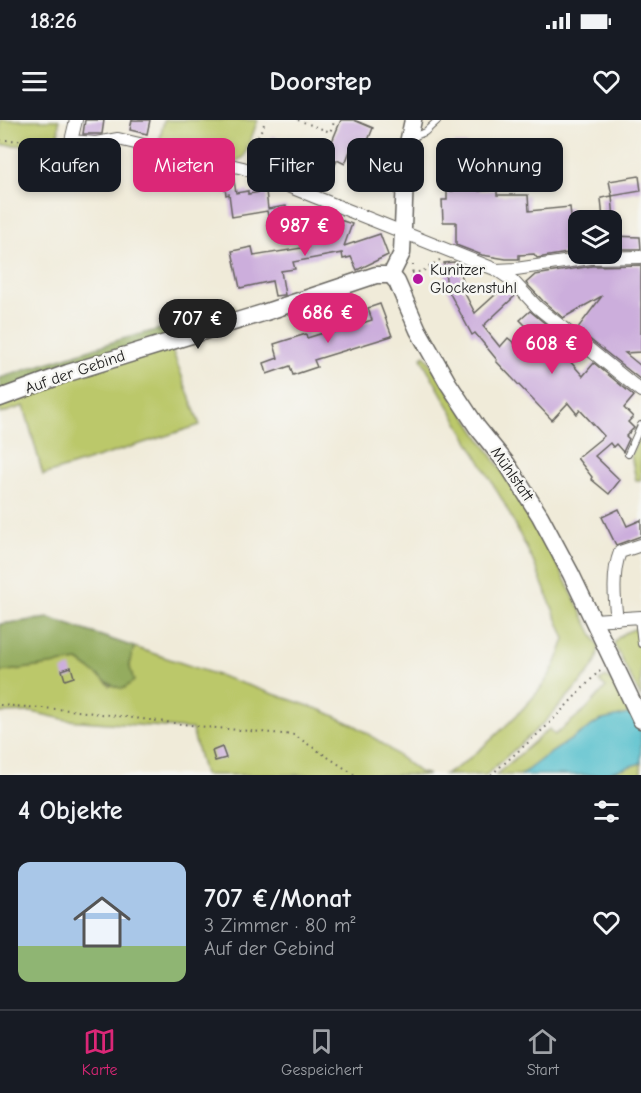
<!DOCTYPE html>
<html lang="de">
<head>
<meta charset="utf-8">
<style>
  :root { --surface:#171b24; --page:#20242c; --text:#f1f3f6; --muted:#9ea1a6; --line:#363941; --accent:#db2777 }
  body { margin:0; font-family:"Comic Neue",sans-serif; background:var(--page); color:var(--text); height:100vh; display:flex; flex-direction:column; font-size:22px; white-space:nowrap }
  * { box-sizing:border-box; margin:0 }
  p { font-size:20px; color:var(--muted) }
  .icon { flex:none; width:33px; height:33px; fill:none; stroke:currentColor; stroke-width:2; stroke-linecap:round; stroke-linejoin:round }
  .map { position:relative; height:655px; overflow:hidden }
  .side { display:flex; flex-direction:column; background:var(--surface); flex:1 }
  .side>* { flex:none }
  .banner { position:absolute; left:18px; top:18px; width:606px; height:54px; display:flex; gap:12px }
  .controls { position:absolute; left:568px; top:90px; display:grid; gap:12px }
  .controls a { display:grid; place-items:center; width:54px; height:54px; border-radius:12px; background:var(--surface); box-shadow:0 3px 9px #0003; font-size:30px }
  .price { position:absolute; translate:-50% -51px; padding:0 14px; border-radius:21px; background:var(--accent); color:#fff; font-size:20px; line-height:39px; filter:drop-shadow(0 2px 3px #0008) }
  .price::after { content:''; position:absolute; left:50%; top:36px; width:18px; height:14px; margin-left:-9px; background:inherit; clip-path:polygon(0 0,100% 0,50% 100%) }
  .price.active { background:#222; color:#fff }
  ul { padding:0; list-style:none }
  li { display:flex; align-items:center; gap:18px; height:150px; padding:0 18px }
  li+li { border-top:2px solid var(--line) }
  li span { display:grid; place-items:center; flex:none; width:168px; height:120px; border-radius:12px; color:#555 }
  li>.icon { margin-inline-start:auto }
  span .icon { width:72px; height:72px; fill:#fffc; stroke-width:1 }
  li b { font-size:26px }
  h2 { display:flex; justify-content:space-between; align-items:center; height:72px; padding:0 18px; font-size:26px }
  .chip { padding:0 21px; border-radius:12px; background:var(--surface); box-shadow:0 3px 9px #0003; font-size:21px; line-height:54px }
  .chip.active { background:var(--accent); color:#fff }
  .status { display:flex; justify-content:space-between; align-items:center; height:42px; padding:0 30px; background:var(--surface); direction:ltr }
  .status svg { height:16px; fill:currentColor }
  header { display:flex; justify-content:space-between; align-items:center; height:78px; padding:0 18px; background:var(--surface); font-size:27px; font-weight:600 }
  .tab-bar { display:flex; justify-content:space-around; align-items:center; height:84px; border-top:2px solid var(--line); background:var(--surface); font-size:16px; color:var(--muted) }
  .tab-bar a { display:grid; justify-items:center; gap:3px }
  .tab-bar .active { color:var(--accent) }
  .map>svg:first-child { display:block }
</style>
</head>
<body>
<div class="status"><b>18:26</b><svg viewBox="0 0 49 12"><path d="M0 12V9h3v3zM5 12V6h3v6zM10 12V3h3v9zM15 12V0h3v12zM26 1h20v11H26zM47 4h2v5h-2z"/></svg></div>
<header><svg class="icon" aria-label="menu" viewBox="0 0 24 24"><path d="M4 6h16M4 12h16M4 18h16"/></svg>Doorstep<svg class="icon" aria-label="heart" viewBox="0 0 24 24"><path d="M12 20l-8-8c-3-5 5-10 8-4 3-6 11-1 8 4z"/></svg></header>
<div class="map">
<svg width="641" height="655" viewBox="0 0 641 655">
  <rect width="100%" height="100%" fill="#f6f6f2"/>
  <filter id="ink" filterUnits="userSpaceOnUse"><feTurbulence type="fractalNoise" baseFrequency=".0167" numOctaves="2"/><feDisplacementMap in="SourceGraphic" scale="12" xChannelSelector="R" yChannelSelector="G"/><feConvolveMatrix kernelMatrix="1 2 1 2 8 2 1 2 1" color-interpolation-filters="sRGB"/></filter>
  <filter id="wash" filterUnits="userSpaceOnUse"><feTurbulence type="fractalNoise" baseFrequency=".008" numOctaves="4" result="noise"/><feDisplacementMap in="SourceGraphic" scale="24" xChannelSelector="R" yChannelSelector="G"/><feGaussianBlur stdDeviation="1.35" result="paint"/><feColorMatrix in="noise" values="0 0 0 0 0 0 0 0 0 0 0 0 0 0 0 0 0 1.4 0 .05"/><feComposite in="paint" operator="in"/></filter>
  <g filter="url(#wash)">
    <rect width="100%" height="100%" fill="#f0ebd9"/>
    <g fill="#bbc86a" stroke="#6c7243" stroke-width="1.5">
      <path d="M0,0H59L58,26L0,25Z"/>
      <path d="M164,0H258L244,37L233,43L159,23Z"/>
      <path d="M234,186L236,197L184,211L183,203Z"/>
      <path d="M167,216L200,305L43,355L24,286L0,294V273Z"/>
      <path d="M425,235L535,401L599,527L596,542L588,554L544,603L486,655H442C467,647 526,588 543,565C553,551 560,535 565,519L533,441L505,385L421,238Z"/>
      <path d="M641,311V360H636L631,335Z"/>
      <path d="M641,507V578L614,524C617,514 631,510 641,507Z"/>
      <path d="M134,527L324,591L356,606L379,621L419,652L429,655H204L192,609L67,600L32,592L0,593V552L78,541L98,554L110,566L133,561L129,544Z"/>
      <path d="M606,557L616,563L629,594L599,601L543,638L521,655H496L549,609L555,615L587,588L606,567L599,561Z"/>
      <path d="M641,643V655H600Z"/>
    </g>
    <g fill="#94ac5e" stroke="#58643d" stroke-width="1.5">
      <path d="M183,203L184,211L0,273V258L122,219Z"/>
      <path d="M49,498L134,527L129,544L134,561L123,569C106,565 94,551 78,541L0,552V504Z"/>
    </g>
    <path fill="#50bdcb" stroke="#366c74" stroke-width="1.5" d="M641,591V643L600,655H521L543,638L599,601Z"/>
    <g id="blocks">
      <g fill="#ccaedc">
        <path d="M85,0H104L102,14H83Z"/>
        <path d="M132,0H150L147,14L130,10Z"/>
        <path d="M341,0H354L373,8L365,28L353,23L345,44L337,40L325,70L302,60L303,56L262,39L272,16L325,38Z"/>
        <path d="M454,24H467L466,35H473L472,60L480,61L479,71L497,70V75H528L529,91L570,87L572,106L579,105V131L537,138L534,134L519,135V139H506L482,135L456,125V102H443L442,80H447V71H453Z"/>
        <path d="M233,54L236,73L248,71V74L266,71L268,89L286,86L287,93L306,89L308,100L270,106L267,91L232,97L229,74L226,75L223,55Z"/>
        <path d="M639,56L641,71L612,76L609,61Z"/>
        <path d="M612,76L614,100H603L601,78Z"/>
        <path d="M334,98L352,104L344,126L380,114L388,135L357,150L351,137L343,139L342,133L293,142L295,149L281,151L285,175H283L275,176L272,161L240,168L232,131L252,127L254,136L308,127L307,122L328,118Z"/>
        <path d="M612,116L640,117L641,129H612Z"/>
        <path d="M454,142L459,144L463,162L460,164L475,193L505,166L515,176L483,206L500,227L508,218L514,223L528,208L520,200L530,191L576,229L568,239L583,256L594,243L634,276L624,288L633,297L628,302L634,308L626,316L629,319L623,332L616,324L613,327L610,323L595,336L620,360L609,374L591,359L592,357L577,338L604,316L580,290L577,294L568,283L552,300L496,241L497,240L475,213L472,215L447,168L444,143Z"/>
        <path d="M641,145V232L625,233L641,246V260L577,209L602,176L563,198L543,181L526,163L535,155L592,146Z"/>
        <path d="M380,184L392,216L314,240L317,247L293,255L290,246L267,254L264,243L278,238L274,224L306,214L307,218L333,210L334,212L372,200L368,188Z"/>
        <path d="M619,389L627,406L641,400V416L616,425L602,397Z"/>
        <path d="M71,547L74,557L65,560L62,550Z"/>
        <path d="M222,627L226,638L215,641L212,631Z"/>
      </g>
    </g>
  </g>
  <g filter="url(#ink)">
    <use href="#blocks" fill-opacity="0" stroke="#66645e" stroke-width="1.5"/>
    <g fill="none" stroke-linecap="round" stroke-linejoin="round">
      <g stroke="#66645e" stroke-width="8">
        <g id="lane">
          <path d="M411,18L425,12L438,0"/>
          <path d="M628,334L641,305"/>
          <path d="M638,498L641,524"/>
        </g>
      </g>
      <g stroke="#66645e" stroke-width="14">
        <g id="street">
          <path d="M76,0L71,21L96,23L118,19L243,48L497,150L516,149L591,138L641,137"/>
          <path d="M497,150L513,161L537,187L641,271"/>
          <path d="M617,499C614,478 612,452 620,432L641,425"/>
          <path d="M593,500L641,497"/>
        </g>
      </g>
      <g stroke="#66645e" stroke-width="19">
        <g id="secondary">
          <path d="M391,155L397,162L418,210L448,263L477,307L507,344L540,396L571,454L641,600"/>
          <path d="M391,155L402,133L406,32L413,0"/>
          <path d="M0,278L68,253L263,193L376,155H391"/>
        </g>
      </g>
      <g stroke="#66645e" stroke-width="2" stroke-dasharray="1.5 4.5" stroke-linecap="butt">
        <path d="M298,0L330,12L335,0"/>
        <path d="M0,20L59,21"/>
        <path d="M248,38L266,0"/>
        <path d="M412,153L423,151L441,139"/>
        <path d="M412,158L413,145"/>
        <path d="M0,585L70,590L206,607L294,615L355,655"/>
        <path d="M491,655L547,606L601,549"/>
      </g>
      <use href="#lane" stroke="#fff" stroke-width="6"/>
      <use href="#street" stroke="#fff" stroke-width="12"/>
      <use href="#secondary" stroke="#fff" stroke-width="16"/>
    </g>
  </g>
  <circle fill="#b5179e" stroke="#f6f6f2" stroke-width="2" cx="418" cy="159" r="6"/>
  <g text-anchor="middle" dominant-baseline="central" stroke-width="5" stroke-linejoin="round" paint-order="stroke">
    <g font-size="16" fill="#1c1c1c" stroke="#f6f6f2" text-anchor="start">
      <text x="430" y="150">Kunitzer<tspan x="430" dy="18">Glockenstuhl</tspan></text>
    </g>
    <g font-size="16" fill="#1c1c1c" stroke="#f6f6f2">
      <text transform="translate(75 252) rotate(-19)">Auf der Gebind</text>
      <text transform="translate(512 354) rotate(55)">Mühlstatt</text>
    </g>
  </g>
</svg>
<div class="controls">
<a><svg class="icon" aria-label="layers" viewBox="0 0 24 24"><path d="M12 4l9 5-9 5-9-5zM3 14l9 5 9-5"/></svg></a>
</div>
<b class="price" style="left:305px;top:137px">987 €</b>
<b class="price" style="left:328px;top:224px">686 €</b>
<b class="price active" style="left:198px;top:230px">707 €</b>
<b class="price" style="left:552px;top:255px">608 €</b>
<div class="banner">
<a class="chip">Kaufen</a>
<a class="chip active">Mieten</a>
<a class="chip">Filter</a>
<a class="chip">Neu</a>
<a class="chip">Wohnung</a>
</div>
</div>
<section class="side">
<h2>4 Objekte<svg class="icon" aria-label="filters" viewBox="0 0 24 24"><path d="M4 7h16M4 17h16"/><circle cx="9" cy="7" r="2"/><circle cx="15" cy="17" r="2"/></svg></h2>
<ul>
<li><span style="background:linear-gradient(#a9c7e8 70%,#8fb573 0)"><svg class="icon" aria-label="home" viewBox="0 0 24 24"><path d="M3 11l9-7 9 7M6 9v11h12V9"/></svg></span><div><b>707 €/Monat</b><p>3 Zimmer · 80 m²</p><p>Auf der Gebind</p></div><svg class="icon" aria-label="heart" viewBox="0 0 24 24"><path d="M12 20l-8-8c-3-5 5-10 8-4 3-6 11-1 8 4z"/></svg></li>
</ul>
</section>
<nav class="tab-bar">
<a class="active"><svg class="icon" aria-label="map" viewBox="0 0 24 24"><path d="M3 6l6-2 6 2 6-2v14l-6 2-6-2-6 2zM9 4v14M15 6v14"/></svg>Karte</a>
<a><svg class="icon" aria-label="saved" viewBox="0 0 24 24"><path d="M7 4h10v16l-5-4-5 4z"/></svg>Gespeichert</a>
<a><svg class="icon" aria-label="home" viewBox="0 0 24 24"><path d="M3 11l9-7 9 7M6 9v11h12V9"/></svg>Start</a>
</nav>
</body>
</html>
